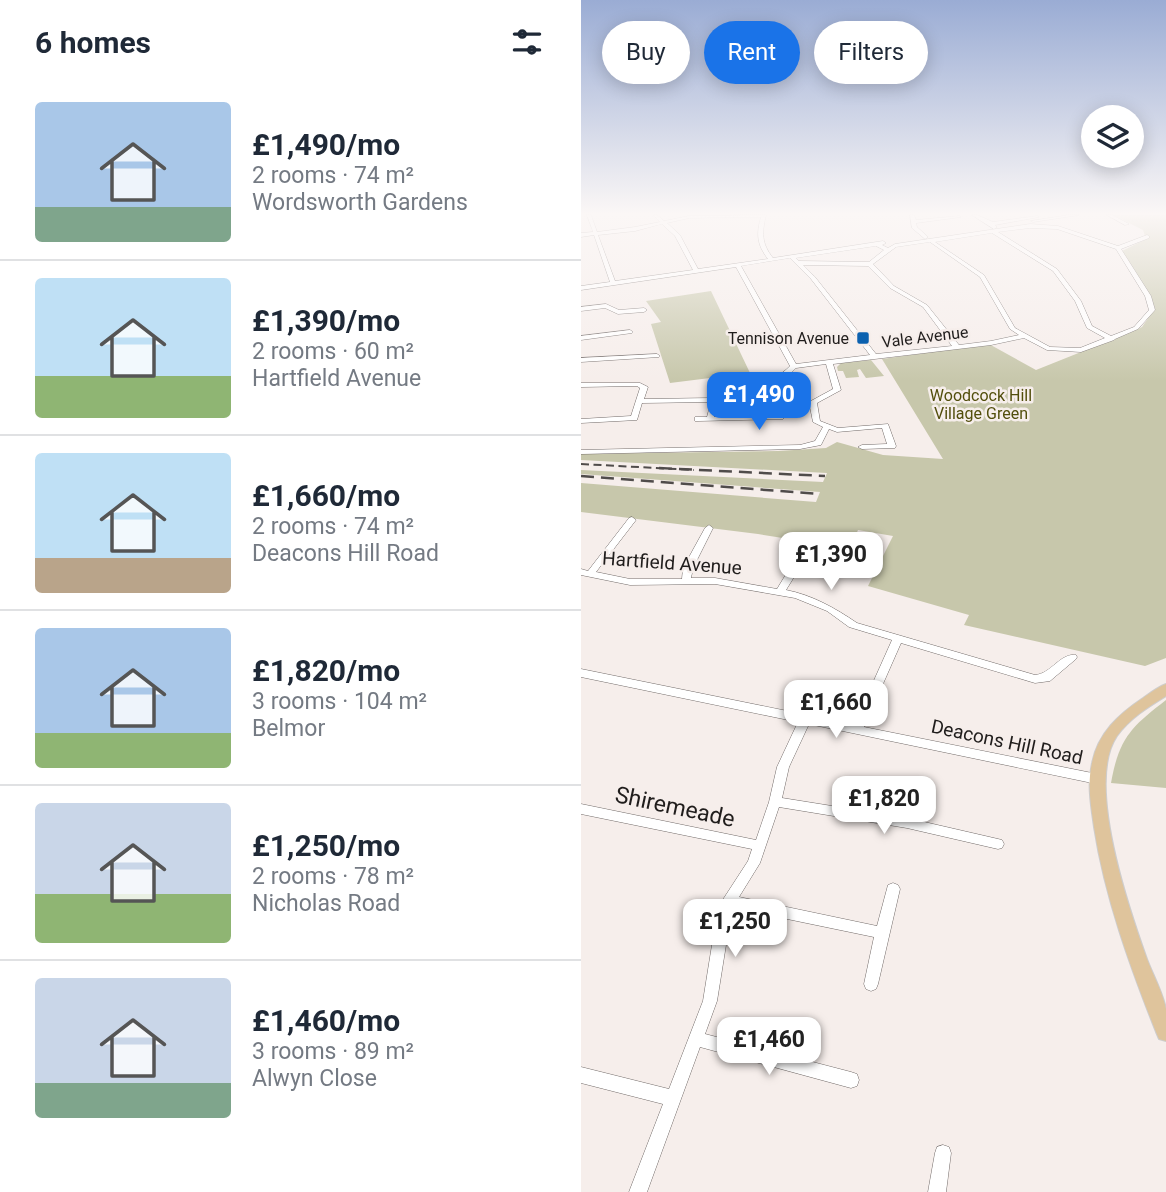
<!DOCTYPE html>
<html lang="en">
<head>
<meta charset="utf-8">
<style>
  :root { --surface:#fff; --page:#f6f6f7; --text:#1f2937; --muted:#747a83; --line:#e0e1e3; --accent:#1a73e8 }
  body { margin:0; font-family:Roboto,sans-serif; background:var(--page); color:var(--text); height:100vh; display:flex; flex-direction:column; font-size:26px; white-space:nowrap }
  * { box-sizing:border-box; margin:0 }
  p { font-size:23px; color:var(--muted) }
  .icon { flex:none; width:38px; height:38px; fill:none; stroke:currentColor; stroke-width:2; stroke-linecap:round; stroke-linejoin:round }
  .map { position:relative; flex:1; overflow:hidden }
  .side { display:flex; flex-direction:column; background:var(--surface); width:581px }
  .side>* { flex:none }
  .hud { position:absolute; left:21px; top:21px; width:458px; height:63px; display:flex; gap:14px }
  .buttons { position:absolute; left:500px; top:105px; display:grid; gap:14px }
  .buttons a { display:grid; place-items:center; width:63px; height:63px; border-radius:50%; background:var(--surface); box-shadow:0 4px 18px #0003; font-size:35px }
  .price { position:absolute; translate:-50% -60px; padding:0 16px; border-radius:14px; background:#fff; color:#222; font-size:23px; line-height:46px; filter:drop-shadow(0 2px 4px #0008) }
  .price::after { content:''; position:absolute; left:50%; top:42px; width:21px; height:16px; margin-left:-10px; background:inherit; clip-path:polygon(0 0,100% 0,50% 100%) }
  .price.active { background:var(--accent); color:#fff }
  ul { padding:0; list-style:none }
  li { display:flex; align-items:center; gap:21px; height:175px; padding:0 35px }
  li+li { border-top:2px solid var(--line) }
  li span { display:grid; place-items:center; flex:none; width:196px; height:140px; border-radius:7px; color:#555 }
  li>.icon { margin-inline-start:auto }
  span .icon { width:84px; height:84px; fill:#fffc; stroke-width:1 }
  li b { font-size:30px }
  h2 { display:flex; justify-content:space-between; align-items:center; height:84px; padding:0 35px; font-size:30px }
  .pill { padding:0 24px; border-radius:32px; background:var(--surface); box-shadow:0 4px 18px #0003; font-size:24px; line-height:63px }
  .pill.active { background:var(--accent); color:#fff }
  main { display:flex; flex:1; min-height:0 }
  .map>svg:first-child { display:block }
</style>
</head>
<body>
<main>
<section class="side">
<h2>6 homes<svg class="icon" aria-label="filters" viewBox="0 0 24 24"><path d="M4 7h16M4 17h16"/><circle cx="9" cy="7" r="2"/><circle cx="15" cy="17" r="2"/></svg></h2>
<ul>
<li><span style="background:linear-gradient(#a9c7e8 75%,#7fa58c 0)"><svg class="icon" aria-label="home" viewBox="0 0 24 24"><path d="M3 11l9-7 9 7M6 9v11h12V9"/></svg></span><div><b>£1,490/mo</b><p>2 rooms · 74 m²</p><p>Wordsworth Gardens</p></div></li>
<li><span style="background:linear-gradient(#bfe0f5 70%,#8fb573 0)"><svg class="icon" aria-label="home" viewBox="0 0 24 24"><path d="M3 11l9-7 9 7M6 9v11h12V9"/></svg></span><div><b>£1,390/mo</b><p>2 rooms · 60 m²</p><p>Hartfield Avenue</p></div></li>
<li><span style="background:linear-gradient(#bfe0f5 75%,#b9a48a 0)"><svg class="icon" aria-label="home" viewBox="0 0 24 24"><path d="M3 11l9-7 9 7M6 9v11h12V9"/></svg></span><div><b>£1,660/mo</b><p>2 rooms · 74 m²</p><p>Deacons Hill Road</p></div></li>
<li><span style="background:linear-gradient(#a9c7e8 75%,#8fb573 0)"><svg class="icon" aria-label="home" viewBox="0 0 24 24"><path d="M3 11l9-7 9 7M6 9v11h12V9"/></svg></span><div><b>£1,820/mo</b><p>3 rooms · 104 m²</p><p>Belmor</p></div></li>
<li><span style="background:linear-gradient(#c9d6e8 65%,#8fb573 0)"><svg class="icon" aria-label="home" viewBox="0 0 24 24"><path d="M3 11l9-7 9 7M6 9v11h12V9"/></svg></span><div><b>£1,250/mo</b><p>2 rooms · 78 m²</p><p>Nicholas Road</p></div></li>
<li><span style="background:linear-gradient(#c9d6e8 75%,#7fa58c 0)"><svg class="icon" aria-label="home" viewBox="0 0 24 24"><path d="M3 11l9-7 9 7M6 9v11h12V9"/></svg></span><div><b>£1,460/mo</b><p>3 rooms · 89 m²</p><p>Alwyn Close</p></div></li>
</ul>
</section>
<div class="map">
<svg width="585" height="1192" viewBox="0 0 585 1192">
  <rect width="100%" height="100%" fill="#f6eeeb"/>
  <g fill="#c7c7ab">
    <path d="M532,215H585V658L564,666L383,625L388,615L287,586L312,536L277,530L274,537L266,543L252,546L177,534L0,512V483L235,502L239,492L0,474V470L242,482L246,473L0,460V454L197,451L245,448L256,442L302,455L362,459L301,359L408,344L455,370L550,332L561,327L574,308L541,251L565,239L562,230Z"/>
    <path d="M130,291L169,373L89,383L70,324L80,322L65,301Z"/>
    <path d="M290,360L303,376L285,378L279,369L276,370L278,377L265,378L262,371H257L256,367L260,363Z"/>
    <path d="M180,387L188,395L192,414L135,415L142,392Z"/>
    <path d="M585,700V788L530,783C538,738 550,727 585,700Z"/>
  </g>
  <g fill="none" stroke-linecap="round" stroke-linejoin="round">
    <g stroke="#726b69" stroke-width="1">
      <g id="minor">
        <path d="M6,215H10L16,232L54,227L79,222L72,215H76L83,221L108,216L185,215C181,232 180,243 192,258L302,241L305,243L301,245L307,248L314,244L449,224L477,226L537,246L566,235L568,236V238L540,249L570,296L574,310L557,329L534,339L533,340L500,352L466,350L443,338L410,345L252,364L260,390L236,403L239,421L257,428L307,424L315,446L314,448L281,449L277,447L281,445L306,444L301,428L256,432L248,429L240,445L219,449L0,454V450L219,445L234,441L242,427L232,422L228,402L252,389L245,364L215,368L208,375L191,384L199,393L203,417L202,419L117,421H114V417H126L130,402L61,403L56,420L0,423V419L50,416L59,388L56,386L0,387V383H59L67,387L63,399L131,398L134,390C160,383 189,387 209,366L155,267L0,290V286L29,282L13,235L0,237V233L12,232ZM180,217C175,234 176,245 187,259L117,269L99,235L86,223L108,218ZM81,224L94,236L112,270L34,281L17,235L54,231ZM449,228L476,229L535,249L564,296L568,310L553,327L530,336L511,326L500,301L476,269L417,232ZM411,233L472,271L494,301L506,328L524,338L499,348L469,347L434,328L403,275L354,242ZM349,242L399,277L429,329L438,335L410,341L378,345L346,305L313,286L292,264L315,247ZM295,246L303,250L288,262L218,261L215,258ZM209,258L230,279L289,355L215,364L160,266ZM222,265L287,266L309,288L342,307L371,346L295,354L234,277ZM185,385L191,393L195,415L133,417L139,392Z"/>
        <path d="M329,215H333L335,220L378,216L380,217L335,223L336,227L347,237L344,239L331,228Z"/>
        <path d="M391,215H396L412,222L456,216L458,217L414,225L416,227L413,229Z"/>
        <path d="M488,215H498L452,222L450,221Z"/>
        <path d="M526,215H531L548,224L544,225Z"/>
        <path d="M25,304L38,310L63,308L66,310L63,312L37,314L24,308L0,311V307Z"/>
        <path d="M49,330L52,332L51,333L0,340V336Z"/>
        <path d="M76,354L79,356L78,357L0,362V358Z"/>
        <path d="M51,517L55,520L15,572L49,579H101L102,568L124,528L128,525L132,528L112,568L110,578H134L196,589L221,548L226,545L231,548L205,590C231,595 254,608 276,623L454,675C470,674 479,653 495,655L496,657L495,659L469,681L454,683L320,643L283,727L516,774L520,776L522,779L520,782L516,784L228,724L208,767L201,798L326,818L417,839L421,840L423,844L421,848L417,849L326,828L198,807L179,863L158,897L296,926L307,885L312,883L317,885L319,889L297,984L295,989L290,991L285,989L283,984L293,937L153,908L149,920L136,1001L124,1034L270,1072L276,1074L278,1080L276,1086L270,1088L119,1047L66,1192H48L82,1104L0,1083V1067L88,1089L122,1001L135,920L141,901L167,861L171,849L0,814V804L175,840L188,802L196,767L217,722L0,677V669L221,714L225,713L230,716L273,725L311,640L268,627L246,611L214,598L134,584L49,585L0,575V569L7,571L48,518Z"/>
        <path d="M362,1145L368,1147L370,1153L365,1192H347L354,1153L356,1147Z"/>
      </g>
    </g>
    <g stroke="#cecdcd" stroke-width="2">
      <path id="major" d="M585,684V696C567,707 548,719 536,736C504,783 548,909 566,959C572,975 582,993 585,1009C585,1019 585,1031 585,1041L578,1039L575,1032C549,966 524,898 513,827C510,806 506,784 511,763C517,733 538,714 562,698C569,693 577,687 585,684Z"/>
    </g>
    <use href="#minor" fill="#fff" fill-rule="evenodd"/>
    <use href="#major" fill="#dfc49c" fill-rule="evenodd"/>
    <path stroke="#504c4b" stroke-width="2" stroke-dasharray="8 4.5" stroke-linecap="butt" d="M0,464L113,470"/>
    <g stroke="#504c4b" stroke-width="2.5" stroke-dasharray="13 7" stroke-linecap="butt">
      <path d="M78,468L244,476"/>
      <path d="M0,476L238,494"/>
    </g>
  </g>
  <linearGradient id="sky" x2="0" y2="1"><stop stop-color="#9aacd4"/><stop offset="0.56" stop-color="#fbf7f6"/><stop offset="1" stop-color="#fbf7f6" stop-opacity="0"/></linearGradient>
  <rect width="585" height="381" fill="url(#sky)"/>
  <rect fill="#0b61af" stroke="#f6eeeb" stroke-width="2.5" x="275" y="331" width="14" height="14" rx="3.5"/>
  <g text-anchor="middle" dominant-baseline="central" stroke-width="5" stroke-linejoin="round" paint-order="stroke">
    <g font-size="16" fill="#201d1c" stroke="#f6eeeb">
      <text transform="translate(344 337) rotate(-7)">Vale Avenue</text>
    </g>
    <g font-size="16" fill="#201d1c" stroke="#f6eeeb" text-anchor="end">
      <text x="268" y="338">Tennison Avenue</text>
    </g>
    <g font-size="16" fill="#524e0c" stroke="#f6eeeb">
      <text x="400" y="395">Woodcock Hill<tspan x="400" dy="18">Village Green</tspan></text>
    </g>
    <g font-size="19" fill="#201d1c" stroke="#f6eeeb">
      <text transform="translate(91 563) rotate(4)">Hartfield Avenue</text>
      <text transform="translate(426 742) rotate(12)">Deacons Hill Road</text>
    </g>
    <g font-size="23" fill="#201d1c" stroke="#f6eeeb">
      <text transform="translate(94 807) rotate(12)">Shiremeade</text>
    </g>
  </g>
</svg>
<div class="buttons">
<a><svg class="icon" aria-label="layers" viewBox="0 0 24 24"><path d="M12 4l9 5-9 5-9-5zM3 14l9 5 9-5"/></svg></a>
</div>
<b class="price active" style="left:178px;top:432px">£1,490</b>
<b class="price" style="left:250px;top:592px">£1,390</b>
<b class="price" style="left:255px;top:740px">£1,660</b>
<b class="price" style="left:303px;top:836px">£1,820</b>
<b class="price" style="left:154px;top:959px">£1,250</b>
<b class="price" style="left:188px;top:1077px">£1,460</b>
<div class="hud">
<a class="pill">Buy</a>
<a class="pill active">Rent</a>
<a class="pill">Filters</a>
</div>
</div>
</main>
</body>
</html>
